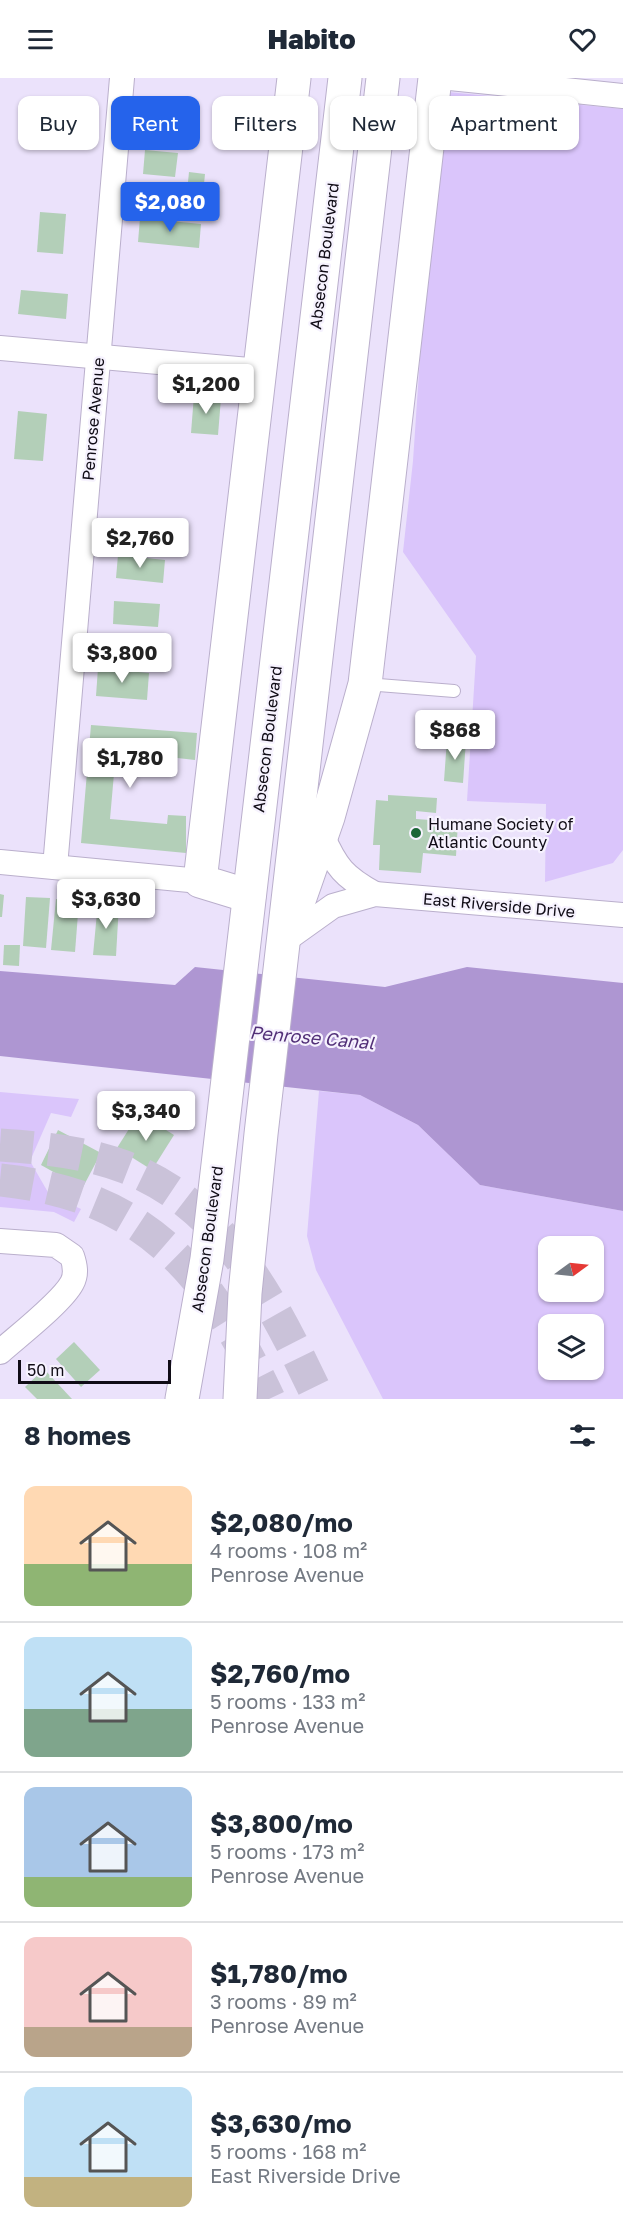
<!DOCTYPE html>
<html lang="en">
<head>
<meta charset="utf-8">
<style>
  :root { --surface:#fff; --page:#f6f6f7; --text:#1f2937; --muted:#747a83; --line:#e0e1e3; --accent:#2563eb }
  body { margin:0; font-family:"Golos Text",sans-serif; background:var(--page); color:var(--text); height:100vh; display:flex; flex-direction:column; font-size:22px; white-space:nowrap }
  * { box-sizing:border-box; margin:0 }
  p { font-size:20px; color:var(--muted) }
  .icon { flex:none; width:33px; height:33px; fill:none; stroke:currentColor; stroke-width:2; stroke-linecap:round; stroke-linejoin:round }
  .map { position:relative; height:1321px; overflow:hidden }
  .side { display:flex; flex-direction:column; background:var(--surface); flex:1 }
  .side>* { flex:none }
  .banner { position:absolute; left:18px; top:18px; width:588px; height:54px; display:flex; gap:12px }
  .needle { width:39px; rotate:75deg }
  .fabs { position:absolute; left:538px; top:1158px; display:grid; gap:12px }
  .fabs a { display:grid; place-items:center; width:66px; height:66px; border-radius:12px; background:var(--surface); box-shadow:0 2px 4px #0004; font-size:30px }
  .scale { position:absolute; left:18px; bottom:15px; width:153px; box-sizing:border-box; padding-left:6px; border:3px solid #100c16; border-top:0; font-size:16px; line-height:21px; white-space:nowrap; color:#100c16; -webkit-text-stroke:4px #f6f2fe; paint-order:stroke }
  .price { position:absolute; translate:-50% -51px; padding:0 14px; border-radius:6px; background:#fff; color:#222; font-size:20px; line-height:39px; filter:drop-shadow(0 2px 3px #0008) }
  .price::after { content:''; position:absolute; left:50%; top:36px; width:18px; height:14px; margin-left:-9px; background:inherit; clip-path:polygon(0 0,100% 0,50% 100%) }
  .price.selected { background:var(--accent); color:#fff }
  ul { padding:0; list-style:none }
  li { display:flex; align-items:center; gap:18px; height:150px; padding:0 24px }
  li+li { border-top:2px solid var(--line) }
  li span { display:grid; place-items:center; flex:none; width:168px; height:120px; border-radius:12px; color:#555 }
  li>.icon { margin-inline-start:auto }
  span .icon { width:72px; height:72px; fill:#fffc; stroke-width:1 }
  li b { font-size:26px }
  h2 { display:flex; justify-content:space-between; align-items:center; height:72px; padding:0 24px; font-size:26px }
  .pill { padding:0 21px; border-radius:12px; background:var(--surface); box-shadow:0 2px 4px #0004; font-size:21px; line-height:54px }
  .pill.selected { background:var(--accent); color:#fff }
  header { display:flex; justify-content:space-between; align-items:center; height:78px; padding:0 24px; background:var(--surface); font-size:27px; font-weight:800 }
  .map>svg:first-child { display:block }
</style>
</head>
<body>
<header><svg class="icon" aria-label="menu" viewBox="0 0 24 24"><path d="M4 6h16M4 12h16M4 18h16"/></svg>Habito<svg class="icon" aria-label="heart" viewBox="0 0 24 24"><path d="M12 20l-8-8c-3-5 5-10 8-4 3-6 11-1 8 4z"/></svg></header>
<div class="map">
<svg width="623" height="1321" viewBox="0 0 623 1321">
  <rect width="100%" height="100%" fill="#ebe2fb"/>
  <g fill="#dac5fb" fill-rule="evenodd">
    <path d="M448,14L623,31V772L613,785L545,804L546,726L467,723L476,578L403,474L413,383L426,190Z"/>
    <path d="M319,1013L360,1017L418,1047L480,1107L623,1133V1321H383L316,1192L307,1158ZM549,1168H594V1214H549ZM549,1246H594V1292H549Z"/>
    <path d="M0,1014L79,1021L71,1039L51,1035L30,1083L49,1116L81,1131L74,1144L54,1134L0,1129Z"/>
  </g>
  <path fill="#ae96d2" d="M195,889L385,909L467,889L623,905V1133L480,1107L418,1047L360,1017L0,978V893L175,907Z"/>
  <g fill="#b3cfb8">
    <path d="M145,72L178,75L175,99L143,96Z"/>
    <path d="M189,94L205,96L203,116L187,114Z"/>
    <path d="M143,106L173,108V113L181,114V120L205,123L204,137L140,132Z"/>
    <path d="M40,134L66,136L63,176L37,174Z"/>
    <path d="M140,140L201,146L199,170L138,164Z"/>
    <path d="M21,212L68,216L66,241L18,236Z"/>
    <path d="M194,317L221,320L218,357L191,355Z"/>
    <path d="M18,333L47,336L43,383L14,381Z"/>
    <path d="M118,477L165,482L163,505L116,500Z"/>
    <path d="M114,523L160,526L158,549L113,546Z"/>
    <path d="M98,590L149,595L147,622L96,618Z"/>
    <path d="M91,647L197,655L195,682L116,673L110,741L167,746L168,737L186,738V775L81,765Z"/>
    <path d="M447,661L466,662L463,705L444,703Z"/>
    <path d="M388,717L437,720L436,735L416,733V741L458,744L456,778L423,775L421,795L379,792L380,767H373L376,722L388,723Z"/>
    <path d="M0,816L4,817L2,839H0Z"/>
    <path d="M26,819L50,820L46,870L23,868Z"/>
    <path d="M56,821L79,823L75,874L51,872Z"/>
    <path d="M98,824L119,826L116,878L93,877Z"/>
    <path d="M4,867H20L19,888L3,887Z"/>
    <path d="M139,1035L174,1057L152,1092L117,1070Z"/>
    <path d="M58,1052L101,1075L83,1109L80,1107L72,1122L50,1110L57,1096L41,1087Z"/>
    <path d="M74,1264L100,1292L81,1309L56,1281Z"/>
    <path d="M44,1291L72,1321H37L25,1309Z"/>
  </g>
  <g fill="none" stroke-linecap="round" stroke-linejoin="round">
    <g stroke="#cac2d9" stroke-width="33" stroke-dasharray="33 16" stroke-linecap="butt">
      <path d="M0,1067C43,1070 85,1074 125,1089C227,1128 275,1229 319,1321"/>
      <path d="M0,1102C147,1117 209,1195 269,1321"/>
    </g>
    <g stroke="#baafcc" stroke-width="14">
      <path id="lane" d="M366,606L454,613"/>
    </g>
    <g stroke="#baafcc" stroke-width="26">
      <g id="street">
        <path d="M450,0L623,18"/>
        <path d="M0,270L260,293"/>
        <path d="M322,757C336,789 344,799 375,816"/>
        <path d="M0,784L200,803"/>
        <path d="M55,789L122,0"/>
        <path d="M284,863L333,828L375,816L623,837"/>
        <path d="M0,1163L56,1167L72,1178C75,1187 77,1196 72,1205C62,1224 18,1258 0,1274"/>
      </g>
    </g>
    <g stroke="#baafcc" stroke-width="35">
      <g id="secondary">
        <path d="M249,818L200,803L294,0"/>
        <path d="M291,845L328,739L365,606L435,0"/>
      </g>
    </g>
    <g stroke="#baafcc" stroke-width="35">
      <g id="highway">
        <path d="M182,1321L207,1181L345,0"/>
        <path d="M240,1321L245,1215L261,1056L383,0"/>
      </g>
    </g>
    <use href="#lane" stroke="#fff" stroke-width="12"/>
    <use href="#street" stroke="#fff" stroke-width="24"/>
    <use href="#secondary" stroke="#fff" stroke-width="33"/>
    <use href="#highway" stroke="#fff" stroke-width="33"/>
  </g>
  <circle fill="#1a6635" stroke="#f6f2fe" stroke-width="2" cx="416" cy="755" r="6"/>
  <g text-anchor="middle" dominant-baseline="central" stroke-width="4.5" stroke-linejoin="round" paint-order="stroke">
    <g font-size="16" fill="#100c16" stroke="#f6f2fe">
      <text transform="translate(324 178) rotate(-83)">Absecon Boulevard</text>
      <text transform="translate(93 341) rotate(-85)">Penrose Avenue</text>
      <text transform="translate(267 661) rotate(-83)">Absecon Boulevard</text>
      <text transform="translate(499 827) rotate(5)">East Riverside Drive</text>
      <text transform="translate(207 1161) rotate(-82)">Absecon Boulevard</text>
    </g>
    <g font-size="16" fill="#100c16" stroke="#f6f2fe" text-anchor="start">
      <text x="428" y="746">Humane Society of<tspan x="428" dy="18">Atlantic County</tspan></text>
    </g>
    <g font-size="18" font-style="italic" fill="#523078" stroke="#f6f2fe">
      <text transform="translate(312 959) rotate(5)">Penrose Canal</text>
    </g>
  </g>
</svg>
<div class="fabs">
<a><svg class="needle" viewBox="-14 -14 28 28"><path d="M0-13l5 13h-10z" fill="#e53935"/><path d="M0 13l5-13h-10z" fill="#747a83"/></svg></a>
<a><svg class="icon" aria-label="layers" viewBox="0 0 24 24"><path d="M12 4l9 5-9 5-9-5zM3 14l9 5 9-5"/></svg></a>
</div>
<div class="scale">50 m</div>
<b class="price selected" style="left:170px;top:155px">$2,080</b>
<b class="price" style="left:206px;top:337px">$1,200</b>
<b class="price" style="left:140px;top:491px">$2,760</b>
<b class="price" style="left:122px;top:606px">$3,800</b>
<b class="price" style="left:455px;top:683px">$868</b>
<b class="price" style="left:130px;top:711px">$1,780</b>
<b class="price" style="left:106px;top:852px">$3,630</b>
<b class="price" style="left:146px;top:1064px">$3,340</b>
<div class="banner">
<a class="pill">Buy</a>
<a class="pill selected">Rent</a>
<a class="pill">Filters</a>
<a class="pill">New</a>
<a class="pill">Apartment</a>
</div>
</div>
<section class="side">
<h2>8 homes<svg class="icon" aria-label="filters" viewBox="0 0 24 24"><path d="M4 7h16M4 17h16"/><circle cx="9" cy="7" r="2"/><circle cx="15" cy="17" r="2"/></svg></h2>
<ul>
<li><span style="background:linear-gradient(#ffd9b3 65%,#8fb573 0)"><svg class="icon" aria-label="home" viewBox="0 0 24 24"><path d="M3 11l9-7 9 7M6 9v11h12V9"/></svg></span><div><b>$2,080/mo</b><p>4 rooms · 108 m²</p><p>Penrose Avenue</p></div></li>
<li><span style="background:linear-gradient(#bfe0f5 60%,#7fa58c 0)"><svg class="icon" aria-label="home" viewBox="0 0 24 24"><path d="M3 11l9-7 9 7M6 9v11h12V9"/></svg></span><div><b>$2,760/mo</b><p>5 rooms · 133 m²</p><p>Penrose Avenue</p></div></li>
<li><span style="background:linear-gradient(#a9c7e8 75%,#8fb573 0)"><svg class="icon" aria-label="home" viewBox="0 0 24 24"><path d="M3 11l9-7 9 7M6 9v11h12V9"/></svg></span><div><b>$3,800/mo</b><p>5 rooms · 173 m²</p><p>Penrose Avenue</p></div></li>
<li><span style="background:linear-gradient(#f6c9c9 75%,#b9a48a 0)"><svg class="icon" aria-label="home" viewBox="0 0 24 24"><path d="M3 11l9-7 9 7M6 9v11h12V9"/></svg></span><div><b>$1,780/mo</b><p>3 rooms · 89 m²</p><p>Penrose Avenue</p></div></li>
<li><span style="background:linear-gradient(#bfe0f5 75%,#c2b280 0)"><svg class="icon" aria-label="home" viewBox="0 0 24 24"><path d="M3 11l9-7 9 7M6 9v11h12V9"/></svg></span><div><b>$3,630/mo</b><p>5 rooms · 168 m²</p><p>East Riverside Drive</p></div></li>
</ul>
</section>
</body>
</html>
